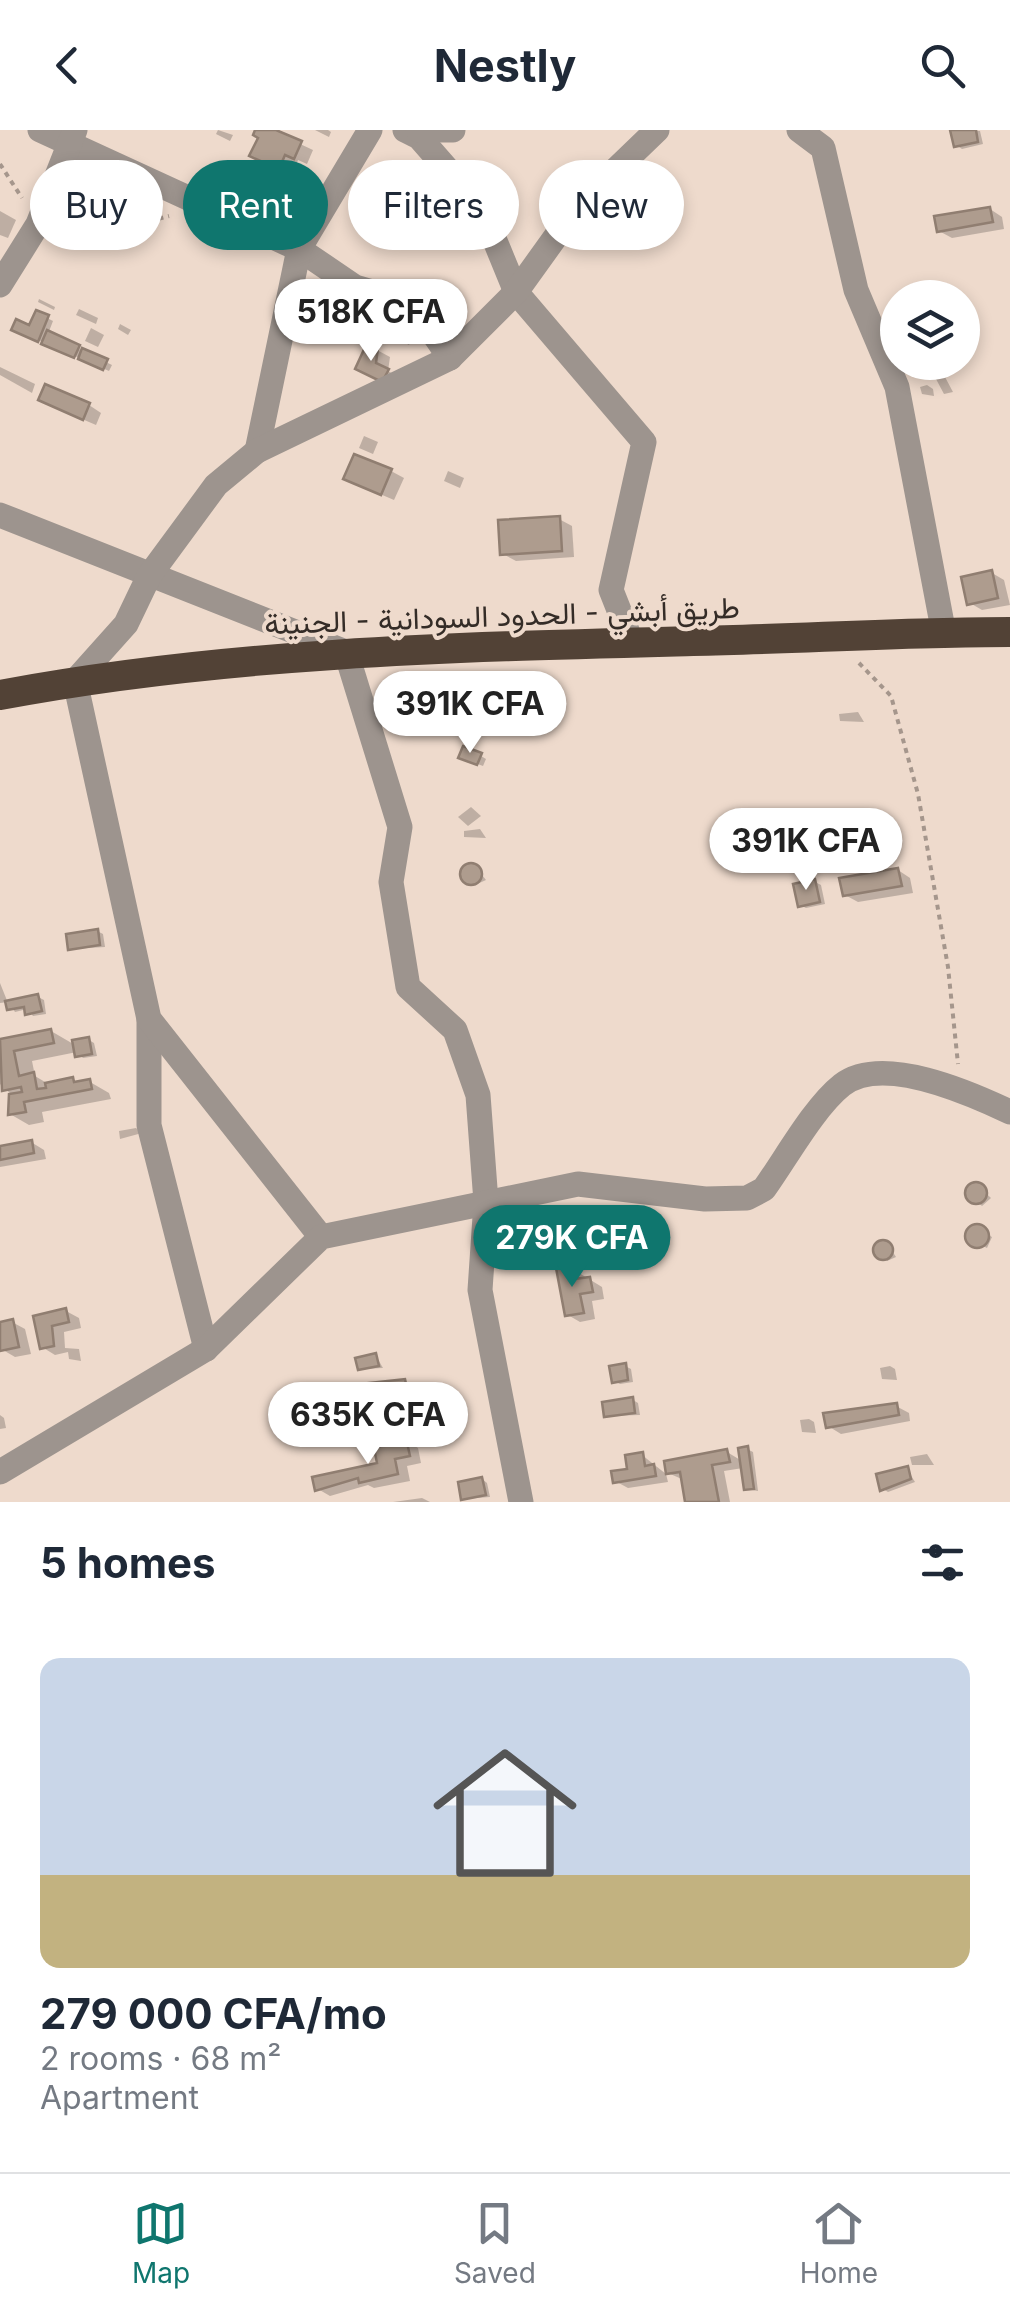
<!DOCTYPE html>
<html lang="en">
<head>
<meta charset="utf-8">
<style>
  :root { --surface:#fff; --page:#f6f6f7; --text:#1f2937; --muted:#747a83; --line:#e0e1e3; --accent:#0f766e }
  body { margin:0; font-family:Inter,Vazirmatn,sans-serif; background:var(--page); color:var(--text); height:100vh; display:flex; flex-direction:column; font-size:38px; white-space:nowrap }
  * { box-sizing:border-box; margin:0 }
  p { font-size:32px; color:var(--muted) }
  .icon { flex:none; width:55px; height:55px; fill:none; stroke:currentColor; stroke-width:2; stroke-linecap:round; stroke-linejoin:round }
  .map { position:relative; height:1372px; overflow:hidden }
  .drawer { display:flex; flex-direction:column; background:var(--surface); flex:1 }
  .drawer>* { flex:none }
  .top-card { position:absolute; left:30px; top:30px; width:950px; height:90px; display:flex; gap:20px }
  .buttons { position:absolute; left:880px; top:150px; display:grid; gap:20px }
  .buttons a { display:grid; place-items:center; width:100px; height:100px; border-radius:50%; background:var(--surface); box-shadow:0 5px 15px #0003; font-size:50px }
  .price { position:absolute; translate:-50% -85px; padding:0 22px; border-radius:35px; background:#fff; color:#222; font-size:32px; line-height:65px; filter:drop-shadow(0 2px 5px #0008) }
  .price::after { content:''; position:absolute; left:50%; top:60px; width:30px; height:22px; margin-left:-15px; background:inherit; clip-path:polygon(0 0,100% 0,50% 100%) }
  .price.on { background:var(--accent); color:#fff }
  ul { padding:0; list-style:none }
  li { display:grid; align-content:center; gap:20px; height:530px; padding:0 40px }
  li+li { border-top:2px solid var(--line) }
  li span { display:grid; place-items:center; height:310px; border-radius:20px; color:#555 }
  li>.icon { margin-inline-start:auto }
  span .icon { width:180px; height:180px; fill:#fffc; stroke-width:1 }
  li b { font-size:42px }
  h2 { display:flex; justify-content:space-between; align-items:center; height:120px; padding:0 40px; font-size:42px }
  .chip { padding:0 35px; border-radius:45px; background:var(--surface); box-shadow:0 5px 15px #0003; font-size:35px; line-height:90px }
  .chip.on { background:var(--accent); color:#fff }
  header { display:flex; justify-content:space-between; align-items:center; height:130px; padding:0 40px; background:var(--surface); font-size:45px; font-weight:700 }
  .tab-bar { display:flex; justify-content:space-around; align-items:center; height:140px; border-top:2px solid var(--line); background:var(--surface); font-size:28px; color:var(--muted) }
  .tab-bar a { display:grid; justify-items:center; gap:5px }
  .tab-bar .on { color:var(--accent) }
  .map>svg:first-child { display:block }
</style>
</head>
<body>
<header><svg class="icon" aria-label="back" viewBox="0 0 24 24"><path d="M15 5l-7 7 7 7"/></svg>Nestly<svg class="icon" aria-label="search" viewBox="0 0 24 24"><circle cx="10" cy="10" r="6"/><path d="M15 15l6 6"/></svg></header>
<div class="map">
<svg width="1010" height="1372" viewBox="0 0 1010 1372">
  <rect width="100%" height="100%" fill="#eedacc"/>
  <g fill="#0003">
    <path d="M218,0L233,5L230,11L216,4Z"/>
    <path d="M259,0H270L313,20L307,34L298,30L293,44L252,25Z"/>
    <path d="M315,0H328L331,2L329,7Z"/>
    <path d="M964,0L980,1L983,14L962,19L956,15Z"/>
    <path d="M197,45L211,52L210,55L195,49Z"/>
    <path d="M990,79L1002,87L1004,99L952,108L939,101Z"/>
    <path d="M0,81L16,90L8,108L0,105Z"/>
    <path d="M39,169L55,177L54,180L38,172Z"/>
    <path d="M79,179L98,188L96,194L76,185Z"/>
    <path d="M37,183L53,191L48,204L112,235L109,241L20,202L30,198Z"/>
    <path d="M120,194L131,200L128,205L118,199Z"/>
    <path d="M91,198L104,205L98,217L85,211Z"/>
    <path d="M398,204L411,211L409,215L396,208Z"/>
    <path d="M377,220L390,227L388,241L400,248L371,245Z"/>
    <path d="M0,237L35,254L32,263L0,245Z"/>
    <path d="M945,247L953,262L944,264L936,249Z"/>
    <path d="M927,255L933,259L934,266L922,264L920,257Z"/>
    <path d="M89,275L101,283L96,295L54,277Z"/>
    <path d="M364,306L378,312L373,324L359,318Z"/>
    <path d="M391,341L404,348L394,370L359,355Z"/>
    <path d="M448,341L464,348L460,358L444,351Z"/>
    <path d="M559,389L572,396L574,427L516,431L503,424Z"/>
    <path d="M992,443L1004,450L1010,475L982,480L970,473Z"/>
    <path d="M858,582L864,592L840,591L839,584Z"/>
    <path d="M481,626L486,629L483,636L467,630Z"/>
    <path d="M471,677L481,686L468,696L458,687Z"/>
    <path d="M480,699L486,708L464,707V701Z"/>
    <path d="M890,701L895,704L897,712L884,710L883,702Z"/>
    <path d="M867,714L873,717L876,735L864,737L859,734Z"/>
    <path d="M827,720L834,732L817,731L815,723Z"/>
    <path d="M475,736L486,750L475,755L464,741Z"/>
    <path d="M898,740L910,748L913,763L858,772L845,765Z"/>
    <path d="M815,752L821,755L825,774L806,778L800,775Z"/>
    <path d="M97,801L103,804L105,817L70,819Z"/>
    <path d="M0,853L8,873L38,867L44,870L46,884L33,886L27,879L15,882L8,872L0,873Z"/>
    <path d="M51,901L75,915L89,910L94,913L97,926L83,928L77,922L32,931L35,946L50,955L90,952L109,963L111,969L42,982L44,992L29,995L10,984L11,964L0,954V911Z"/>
    <path d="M136,998L142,1003L120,1009L119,1001Z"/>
    <path d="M31,1012L44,1020L46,1029L0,1037V1019Z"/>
    <path d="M977,1055L991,1068L982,1076L968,1063Z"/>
    <path d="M974,1098L992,1107L987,1118L969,1109Z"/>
    <path d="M887,1113L896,1127L887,1131L877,1117Z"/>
    <path d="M571,1138L602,1157L604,1169L592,1171L595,1189L580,1192L568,1185Z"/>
    <path d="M66,1181L79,1188L81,1198L64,1202L65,1218L79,1219L81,1231L69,1229L68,1222L55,1225L42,1217L36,1187Z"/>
    <path d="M12,1192L25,1199L31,1224L15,1227L3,1220L0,1195Z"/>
    <path d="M376,1226L383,1238L360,1239Z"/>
    <path d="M625,1236L631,1239L633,1252L620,1254L614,1251Z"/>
    <path d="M890,1236L895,1239L897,1250L882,1249L880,1238Z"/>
    <path d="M404,1251L417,1259L421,1280L409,1282L412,1296L383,1301L370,1294Z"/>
    <path d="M633,1270L638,1273L640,1285L606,1286Z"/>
    <path d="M896,1276L909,1283L910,1291L841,1304L828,1296Z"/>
    <path d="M0,1285L4,1288L6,1298L0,1299Z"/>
    <path d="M809,1289L814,1292L816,1303L802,1302L800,1290Z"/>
    <path d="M405,1310L418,1318L421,1333L407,1336L410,1351L374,1358L368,1355L330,1366L318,1359L380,1335Z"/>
    <path d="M747,1319L753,1322L758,1361L746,1359L743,1338L724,1341L730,1372H688L684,1350L668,1343L727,1322L742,1331Z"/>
    <path d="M927,1324L934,1335H912L910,1327Z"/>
    <path d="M642,1325L666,1344L668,1352L628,1358L615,1351Z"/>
    <path d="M907,1339L915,1352L888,1362L883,1359Z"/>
    <path d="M482,1349L487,1353L490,1367L464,1369Z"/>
    <path d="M422,1368L430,1372H393Z"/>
  </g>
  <g fill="#ae9c8e" stroke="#907e71" stroke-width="2.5">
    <path d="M255,0H276L302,11L294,29L285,25L279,39L249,26L258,8L253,5Z"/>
    <path d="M950,0H976L978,12L954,17Z"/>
    <path d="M990,77L993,92L937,102L934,86Z"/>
    <path d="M36,180L49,185L38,212L11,200L16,189L29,195Z"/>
    <path d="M47,200L80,215L74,228L41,214Z"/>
    <path d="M367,213L378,218L376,233L389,239L382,252L355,239Z"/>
    <path d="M82,218L108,229L103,240L78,229Z"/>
    <path d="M45,254L90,273L83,290L38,270Z"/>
    <path d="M354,324L392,339L381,365L343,349Z"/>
    <path d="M560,386L562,421L500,425L498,390Z"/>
    <path d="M992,440L998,468L967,475L961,447Z"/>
    <path d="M463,616L482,623L477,635L458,628Z"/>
    <path d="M868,711L871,733L856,736L853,714Z"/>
    <circle cx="471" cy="744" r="11"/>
    <path d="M898,738L902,756L843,766L839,748Z"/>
    <path d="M815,749L820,772L798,777L793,754Z"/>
    <path d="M98,799L100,815L68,820L66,804Z"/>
    <path d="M38,864L42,881L25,885L24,877L7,880L5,871Z"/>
    <path d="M51,899L54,913L14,921L19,946L34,942L37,959L46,958L45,953L73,947L74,952L90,949L92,959L24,972L26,982L8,985L9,964L22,962L21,957L2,961L0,909Z"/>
    <path d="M89,907L92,924L75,927L72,910Z"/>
    <path d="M32,1010L34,1023L0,1030V1016Z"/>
    <circle cx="976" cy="1063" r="11"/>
    <circle cx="977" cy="1106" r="12"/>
    <circle cx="883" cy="1120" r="10"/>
    <path d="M572,1135L574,1149L590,1147L593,1162L580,1164L584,1183L565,1186L556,1138Z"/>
    <path d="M66,1178L69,1192L52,1196L54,1216L40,1219L33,1186Z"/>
    <path d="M13,1189L19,1217L0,1221V1192Z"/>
    <path d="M376,1223L379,1236L358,1240L355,1228Z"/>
    <path d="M626,1233L628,1250L612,1253L609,1236Z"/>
    <path d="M405,1249L410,1273L398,1276L400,1289L368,1296L359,1254Z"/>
    <path d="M633,1267L635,1283L604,1287L602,1272Z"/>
    <path d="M897,1273L899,1285L826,1298L823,1283Z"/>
    <path d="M406,1308L410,1326L395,1329L398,1344L359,1353L358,1348L315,1361L312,1347L377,1333L374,1318Z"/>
    <path d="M748,1316L754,1359L744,1360L738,1318Z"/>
    <path d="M727,1319L730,1332L712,1335L719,1372H685L680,1342L666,1344L664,1331Z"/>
    <path d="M643,1322L645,1336L654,1334L656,1346L613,1353L611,1341L627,1339L625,1325Z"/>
    <path d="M908,1336L911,1349L880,1361L876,1344Z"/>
    <path d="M482,1347L486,1365L461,1370L458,1352Z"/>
  </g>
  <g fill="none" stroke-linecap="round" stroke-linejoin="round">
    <g stroke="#a5968c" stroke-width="4" stroke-dasharray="5 5" stroke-linecap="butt">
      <path d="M0,34L22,68"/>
      <path d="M60,103L116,100L169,86"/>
      <path d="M859,533L891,566L918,664L948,837L958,934"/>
    </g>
    <g stroke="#9d948e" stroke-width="25">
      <path d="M40,0L299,119L355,157L413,174L450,228"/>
      <path d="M405,0L419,7L482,79L516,162L644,312L611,460L632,513"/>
      <path d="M418,0H453"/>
      <path d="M799,0L823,18L856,160L897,257L944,504"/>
      <path d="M0,155L38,94L75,0"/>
      <path d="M257,321L299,119L370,0"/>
      <path d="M0,385L346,522L400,697L391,752L408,857L455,900L478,965L486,1072L480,1160L521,1372"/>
      <path d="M149,889V995L206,1219"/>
      <path d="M321,1107L149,889L75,551L126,494L149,446L216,355L257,321L450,228L516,162L577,77L657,0"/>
      <path d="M0,1342L206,1219L321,1107L578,1054L705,1069L747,1068L764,1059C785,1030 814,977 842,955C882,924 970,963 1010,982"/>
    </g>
    <path stroke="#524236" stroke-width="30" d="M0,565C229,522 460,517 693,511C798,509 904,502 1010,502"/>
  </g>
  <g text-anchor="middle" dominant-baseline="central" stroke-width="8" stroke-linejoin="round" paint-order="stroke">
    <g font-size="30" fill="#342c27" stroke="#eedacc">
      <text transform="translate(502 485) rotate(-2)">طريق أبشي - الحدود السودانية - الجنينة</text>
    </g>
  </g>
</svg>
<div class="buttons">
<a><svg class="icon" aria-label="layers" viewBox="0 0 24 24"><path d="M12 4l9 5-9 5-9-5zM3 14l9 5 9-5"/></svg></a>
</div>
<b class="price" style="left:371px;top:234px">518K CFA</b>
<b class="price" style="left:470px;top:626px">391K CFA</b>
<b class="price" style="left:806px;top:763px">391K CFA</b>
<b class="price on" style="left:572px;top:1160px">279K CFA</b>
<b class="price" style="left:368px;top:1337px">635K CFA</b>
<div class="top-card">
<a class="chip">Buy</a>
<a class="chip on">Rent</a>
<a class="chip">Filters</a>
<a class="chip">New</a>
</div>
</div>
<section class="drawer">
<h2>5 homes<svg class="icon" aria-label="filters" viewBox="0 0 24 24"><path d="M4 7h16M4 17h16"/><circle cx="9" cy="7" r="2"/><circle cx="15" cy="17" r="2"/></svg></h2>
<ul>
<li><span style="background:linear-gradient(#c9d6e8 70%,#c2b280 0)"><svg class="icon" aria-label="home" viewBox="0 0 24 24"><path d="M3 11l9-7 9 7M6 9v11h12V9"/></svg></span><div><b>279 000 CFA/mo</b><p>2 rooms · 68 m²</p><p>Apartment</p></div></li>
</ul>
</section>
<nav class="tab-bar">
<a class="on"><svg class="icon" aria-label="map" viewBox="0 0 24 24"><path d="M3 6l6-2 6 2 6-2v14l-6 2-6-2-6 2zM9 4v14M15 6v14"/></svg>Map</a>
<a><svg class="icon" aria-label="saved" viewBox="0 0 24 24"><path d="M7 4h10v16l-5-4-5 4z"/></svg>Saved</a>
<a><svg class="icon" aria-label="home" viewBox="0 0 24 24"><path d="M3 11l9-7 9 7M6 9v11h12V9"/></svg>Home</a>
</nav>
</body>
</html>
